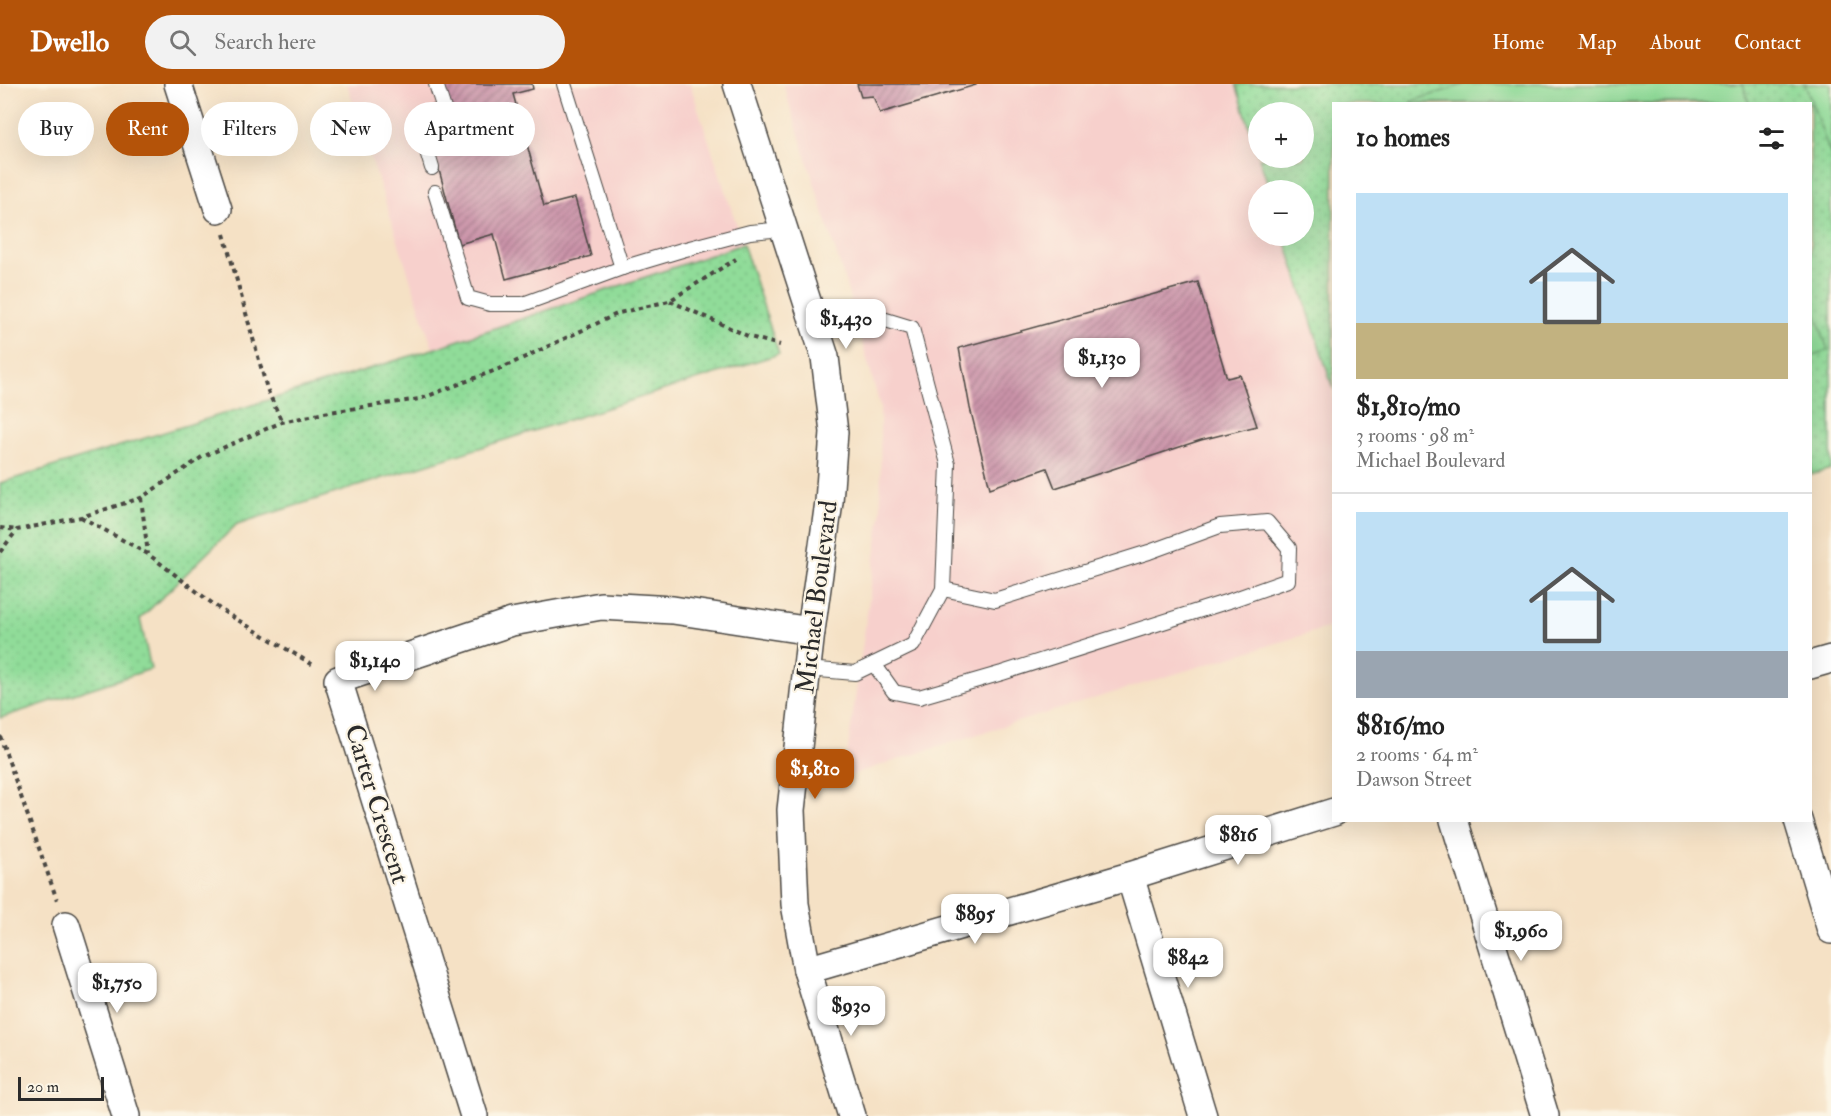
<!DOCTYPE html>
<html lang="en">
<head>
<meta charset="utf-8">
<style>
  :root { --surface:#fff; --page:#f2f2f2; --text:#222; --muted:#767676; --line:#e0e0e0; --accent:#b45309 }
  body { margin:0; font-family:"IM FELL Double Pica",serif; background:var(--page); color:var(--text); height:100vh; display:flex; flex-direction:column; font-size:22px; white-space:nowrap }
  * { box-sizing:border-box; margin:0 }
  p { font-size:20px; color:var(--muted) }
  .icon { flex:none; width:33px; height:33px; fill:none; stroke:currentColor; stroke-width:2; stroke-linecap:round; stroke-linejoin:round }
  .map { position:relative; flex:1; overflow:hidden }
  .sheet { position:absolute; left:1332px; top:18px; width:480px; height:720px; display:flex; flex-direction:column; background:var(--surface); border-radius:0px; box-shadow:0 6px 24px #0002 }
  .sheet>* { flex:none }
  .guide { position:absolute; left:18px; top:18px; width:570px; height:54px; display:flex; gap:12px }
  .buttons { position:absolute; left:1248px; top:18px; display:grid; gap:12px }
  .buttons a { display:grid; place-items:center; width:66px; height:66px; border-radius:50%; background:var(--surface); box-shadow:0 6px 24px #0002; font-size:30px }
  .scale { position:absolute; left:18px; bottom:15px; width:86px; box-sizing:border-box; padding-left:6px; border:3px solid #2b2b2b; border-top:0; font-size:16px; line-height:21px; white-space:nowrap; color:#2b2b2b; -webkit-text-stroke:4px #fcf5e5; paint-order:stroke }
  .price { position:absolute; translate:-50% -51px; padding:0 14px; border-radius:12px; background:#fff; color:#222; font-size:20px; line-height:39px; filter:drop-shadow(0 2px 3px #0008) }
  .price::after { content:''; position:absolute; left:50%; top:36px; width:18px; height:14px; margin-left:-9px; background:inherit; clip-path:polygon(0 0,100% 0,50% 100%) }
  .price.active { background:var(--accent); color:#fff }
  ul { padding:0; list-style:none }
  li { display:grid; align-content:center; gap:12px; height:318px; padding:0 24px }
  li+li { border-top:2px solid var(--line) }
  li span { display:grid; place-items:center; height:186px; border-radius:0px; color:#555 }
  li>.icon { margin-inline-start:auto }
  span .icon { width:108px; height:108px; fill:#fffc; stroke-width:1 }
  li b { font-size:26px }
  h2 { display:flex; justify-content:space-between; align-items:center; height:72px; padding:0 24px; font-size:26px }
  .pill { padding:0 21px; border-radius:27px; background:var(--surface); box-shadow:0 6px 24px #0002; font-size:21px; line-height:54px }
  .pill.active { background:var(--accent); color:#fff }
  header { display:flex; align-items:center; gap:36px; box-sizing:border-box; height:84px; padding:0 30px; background:var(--accent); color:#fff }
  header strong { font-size:28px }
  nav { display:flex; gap:33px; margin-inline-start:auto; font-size:21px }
  .search { width:420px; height:54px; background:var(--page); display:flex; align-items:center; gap:15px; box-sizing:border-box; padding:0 21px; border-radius:33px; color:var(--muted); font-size:22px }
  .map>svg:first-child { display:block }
</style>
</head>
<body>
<header>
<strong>Dwello</strong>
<div class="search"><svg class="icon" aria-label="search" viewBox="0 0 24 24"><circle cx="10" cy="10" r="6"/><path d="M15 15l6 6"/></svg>Search here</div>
<nav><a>Home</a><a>Map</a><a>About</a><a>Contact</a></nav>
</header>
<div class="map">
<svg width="1831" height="1032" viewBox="0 0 1831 1032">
  <defs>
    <pattern id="green-dots" width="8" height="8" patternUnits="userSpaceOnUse" patternTransform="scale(1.5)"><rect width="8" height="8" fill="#90dc99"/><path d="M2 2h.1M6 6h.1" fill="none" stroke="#7cbd84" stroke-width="1.8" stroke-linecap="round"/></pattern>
    <pattern id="building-hatch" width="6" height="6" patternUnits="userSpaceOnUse" patternTransform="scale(1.5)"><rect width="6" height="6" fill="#ca93a9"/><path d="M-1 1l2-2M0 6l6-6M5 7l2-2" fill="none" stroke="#a4788a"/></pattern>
  </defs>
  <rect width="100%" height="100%" fill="#fcf5e5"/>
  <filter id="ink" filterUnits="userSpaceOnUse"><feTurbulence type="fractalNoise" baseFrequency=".0167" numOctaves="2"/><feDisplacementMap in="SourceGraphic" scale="12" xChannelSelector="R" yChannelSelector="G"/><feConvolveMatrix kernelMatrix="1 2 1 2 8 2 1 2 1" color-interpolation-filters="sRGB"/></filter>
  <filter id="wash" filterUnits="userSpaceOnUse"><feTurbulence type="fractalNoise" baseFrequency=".008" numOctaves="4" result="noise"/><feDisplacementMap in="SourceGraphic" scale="24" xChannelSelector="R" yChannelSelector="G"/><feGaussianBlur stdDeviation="1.35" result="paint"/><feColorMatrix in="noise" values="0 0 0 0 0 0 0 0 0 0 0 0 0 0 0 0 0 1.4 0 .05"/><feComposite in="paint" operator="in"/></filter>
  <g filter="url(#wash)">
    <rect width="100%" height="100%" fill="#f5e1c5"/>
    <g fill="#f7d0cc">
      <path d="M347,0H690L743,160L433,265Z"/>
      <path d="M783,0H1236L1270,106H1258V152H1284L1333,305V542L997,644L844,693L881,430L880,322L845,197Z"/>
    </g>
    <g fill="url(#green-dots)" stroke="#5e8462" stroke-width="1.5">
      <path d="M1236,0H1831V385L1811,391L1810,20H1334L1333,305L1284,152H1304V106H1270L1259,74H1304V28H1258V71Z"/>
      <path d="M743,160L779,270L237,440L140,535L151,585L0,634V399L433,265Z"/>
    </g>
    <g fill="#90dc99" stroke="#5e8462" stroke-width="1.5">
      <path d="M1466,0H1743L1749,19H1412V17Z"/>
      <path d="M1805,0H1831V72Z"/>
      <path d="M1810,212L1828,266L1811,272H1810Z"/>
    </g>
    <g id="blocks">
      <g fill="url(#building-hatch)">
        <path d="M443,0H532L533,5L513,10L544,122L575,114L591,172L506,195L494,150L459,160L425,34L451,27Z"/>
        <path d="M857,0H976V1L880,29L873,12L861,13Z"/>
        <path d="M1198,198L1227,294L1240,291L1257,342L1201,356L1055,404L1047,384L990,404L970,324L959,264Z"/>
      </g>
    </g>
  </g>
  <g filter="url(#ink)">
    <use href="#blocks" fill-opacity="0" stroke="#494642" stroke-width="1.5"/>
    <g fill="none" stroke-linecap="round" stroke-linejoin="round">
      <g stroke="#494642" stroke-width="16">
        <g id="service">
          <path d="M564,0L622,184"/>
          <path d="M432,84L417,34L444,25L436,0"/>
          <path d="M435,108L468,214L490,220H523L622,184L682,166L750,148L785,145"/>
          <path d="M874,580L894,608L919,613L1002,589L1229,517L1288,496L1289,464L1267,438L1220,442L1149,468L995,516L943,505"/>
          <path d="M807,585L855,589L913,561L943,505L948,380L912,244L876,233L816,246"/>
        </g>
      </g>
      <g stroke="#494642" stroke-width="30">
        <g id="minor">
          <path d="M178,0L218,125"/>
          <path d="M737,0L825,273L834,348L829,418L811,547L791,726L795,820L807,886L852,1032"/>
          <path d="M1810,581L1831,575"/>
          <path d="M1454,736L1545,1032"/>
          <path d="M1798,736L1831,846"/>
          <path d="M1130,792L1203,1032"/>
          <path d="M66,841L126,1032"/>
          <path d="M807,886L1130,792L1334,728"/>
          <path d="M474,1032L338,596L512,538L601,522L673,526L811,547"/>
        </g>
      </g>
      <g stroke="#494642" stroke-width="4" stroke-dasharray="4.5 4.5" stroke-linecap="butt">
        <path d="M224,150L267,305L282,338"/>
        <path d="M670,217L750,253L780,261"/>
        <path d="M141,414L148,470"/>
        <path d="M81,433L148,470L221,526L315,582"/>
        <path d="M0,444L17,446"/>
        <path d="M0,468L17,446L81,433L141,414L202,373L282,338L329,328L420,315L504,283L619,229L669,217L736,175"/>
        <path d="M0,652L57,816"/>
      </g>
      <use href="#service" stroke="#fff" stroke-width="14"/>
      <use href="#minor" stroke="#fff" stroke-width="27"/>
    </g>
  </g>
  <g text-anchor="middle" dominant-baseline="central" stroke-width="4.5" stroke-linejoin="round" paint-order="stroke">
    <g font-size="26" fill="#2b2b2b" stroke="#fcf5e5">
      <text transform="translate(817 513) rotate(-83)">Michael Boulevard</text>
      <text transform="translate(377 720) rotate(73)">Carter Crescent</text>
    </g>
  </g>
</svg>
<div class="buttons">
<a>+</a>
<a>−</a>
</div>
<div class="scale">20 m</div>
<b class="price" style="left:846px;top:266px">$1,430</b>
<b class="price" style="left:1102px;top:305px">$1,130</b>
<b class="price" style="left:375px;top:608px">$1,140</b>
<b class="price active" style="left:815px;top:716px">$1,810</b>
<b class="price" style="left:1238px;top:782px">$816</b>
<b class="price" style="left:975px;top:861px">$895</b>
<b class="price" style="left:1521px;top:878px">$1,960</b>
<b class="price" style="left:1188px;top:905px">$842</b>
<b class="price" style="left:117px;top:930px">$1,750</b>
<b class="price" style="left:851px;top:953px">$930</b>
<div class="guide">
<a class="pill">Buy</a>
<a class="pill active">Rent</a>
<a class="pill">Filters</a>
<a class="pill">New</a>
<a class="pill">Apartment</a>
</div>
<section class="sheet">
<h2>10 homes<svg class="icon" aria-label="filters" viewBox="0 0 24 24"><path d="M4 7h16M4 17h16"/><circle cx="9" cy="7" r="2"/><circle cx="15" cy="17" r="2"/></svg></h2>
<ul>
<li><span style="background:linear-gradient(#bfe0f5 70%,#c2b280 0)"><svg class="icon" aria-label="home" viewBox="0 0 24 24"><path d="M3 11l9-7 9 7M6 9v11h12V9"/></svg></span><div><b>$1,810/mo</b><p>3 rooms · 98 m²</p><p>Michael Boulevard</p></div></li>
<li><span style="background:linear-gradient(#bfe0f5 75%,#9aa5b1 0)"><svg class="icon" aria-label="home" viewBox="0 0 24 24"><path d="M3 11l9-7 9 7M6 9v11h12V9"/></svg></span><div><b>$816/mo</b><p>2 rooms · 64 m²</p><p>Dawson Street</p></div></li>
</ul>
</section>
</div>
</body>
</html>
